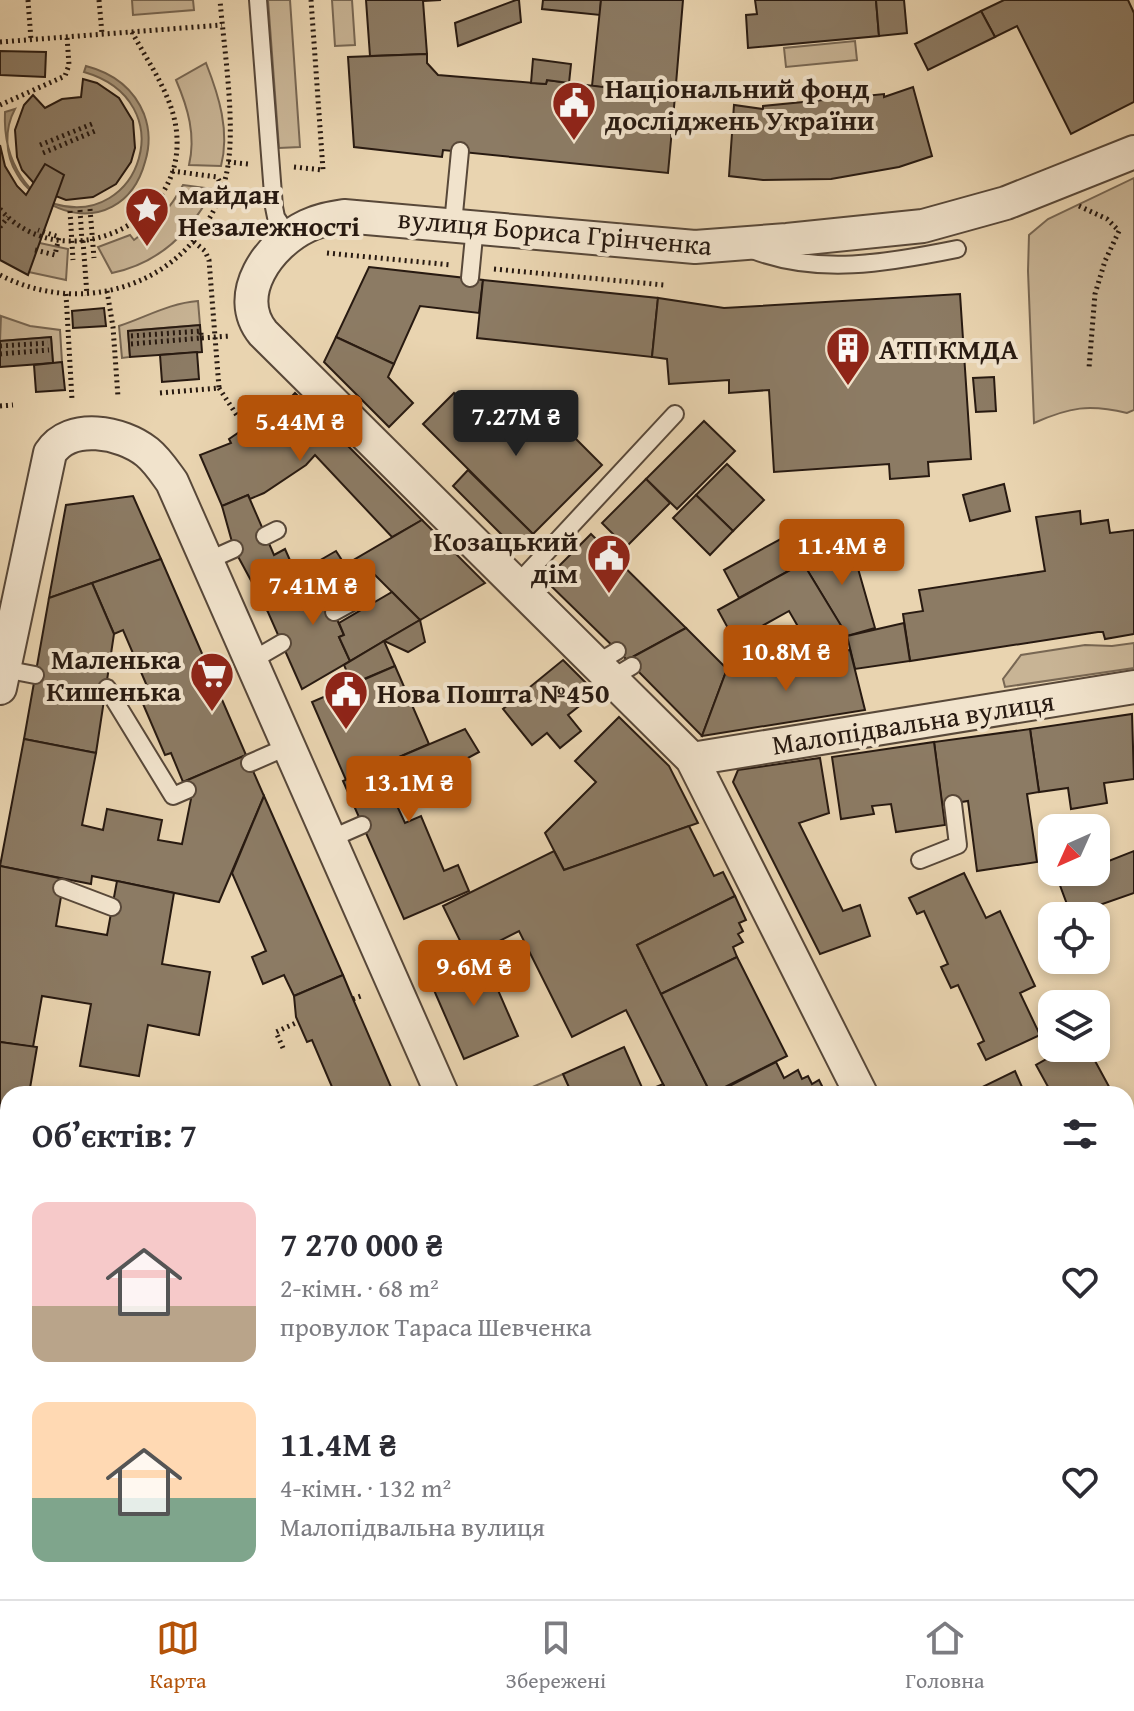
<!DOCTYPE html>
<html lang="uk">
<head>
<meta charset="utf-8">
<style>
  :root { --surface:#fff; --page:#f2f2f3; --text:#2b2b33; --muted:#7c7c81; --line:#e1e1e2; --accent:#b45309 }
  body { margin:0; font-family:"Gentium Book Plus",serif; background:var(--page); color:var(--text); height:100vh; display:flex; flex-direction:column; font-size:30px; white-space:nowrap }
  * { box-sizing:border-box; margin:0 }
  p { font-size:26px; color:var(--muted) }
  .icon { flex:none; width:44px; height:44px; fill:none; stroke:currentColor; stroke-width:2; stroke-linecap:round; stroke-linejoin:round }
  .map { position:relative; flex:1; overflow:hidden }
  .panel { position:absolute; left:0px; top:1086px; width:1134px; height:514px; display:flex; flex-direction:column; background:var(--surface); border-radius:24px 24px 0 0; box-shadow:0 4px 12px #0003 }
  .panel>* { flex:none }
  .needle { width:52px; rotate:225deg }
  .buttons { position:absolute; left:1038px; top:814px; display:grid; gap:16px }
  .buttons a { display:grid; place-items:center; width:72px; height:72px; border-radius:16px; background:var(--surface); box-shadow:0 4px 12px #0003; font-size:40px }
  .price { position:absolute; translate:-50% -68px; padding:0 18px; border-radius:8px; background:var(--accent); color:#fff; font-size:26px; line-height:52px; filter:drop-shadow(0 2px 4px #0008) }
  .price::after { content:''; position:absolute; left:50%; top:48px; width:24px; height:18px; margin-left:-12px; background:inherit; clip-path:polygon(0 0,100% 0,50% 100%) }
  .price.current { background:#222; color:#fff }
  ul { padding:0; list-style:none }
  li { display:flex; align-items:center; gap:24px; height:200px; padding:0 32px }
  li span { display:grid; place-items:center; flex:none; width:224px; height:160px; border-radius:16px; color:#555 }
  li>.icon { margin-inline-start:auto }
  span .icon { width:96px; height:96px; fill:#fffc; stroke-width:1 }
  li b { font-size:34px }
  h2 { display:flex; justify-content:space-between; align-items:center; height:96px; padding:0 32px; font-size:34px }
  .dock { display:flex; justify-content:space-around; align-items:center; height:112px; border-top:2px solid var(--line); background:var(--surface); font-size:22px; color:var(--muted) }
  .dock a { display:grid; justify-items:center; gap:4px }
  .dock .current { color:var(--accent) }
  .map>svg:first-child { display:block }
</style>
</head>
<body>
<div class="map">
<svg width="1134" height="1599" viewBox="0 0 1134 1599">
  <rect width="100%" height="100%" fill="#e9d4b0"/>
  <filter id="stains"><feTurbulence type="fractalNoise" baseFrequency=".0025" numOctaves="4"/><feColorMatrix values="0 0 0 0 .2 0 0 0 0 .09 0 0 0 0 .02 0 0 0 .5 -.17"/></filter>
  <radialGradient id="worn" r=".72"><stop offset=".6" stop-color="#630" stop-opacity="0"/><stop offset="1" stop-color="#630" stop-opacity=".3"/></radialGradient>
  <g fill="#c8b495" stroke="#786753" stroke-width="2">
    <path d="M132,0H193L194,10L133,15Z"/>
    <path d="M268,0H290L300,147L279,148Z"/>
    <path d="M332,0H352L355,45L335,46Z"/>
    <path d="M855,41L857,60L786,67L784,48Z"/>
    <path d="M206,63C219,96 230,131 221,166L189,165C196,135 188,108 176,80Z"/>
    <path d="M1134,178V410L1127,413C1089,404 1070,407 1034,423L1028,271L1029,235L1048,219Z"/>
    <path d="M183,185L213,189C192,231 160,263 112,273L98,247L130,235L134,240C156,224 170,209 183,185Z"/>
    <path d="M35,242L68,249L66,280L24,271Z"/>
    <path d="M198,301L200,325L128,331L130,357L122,358L119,326C146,317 170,303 198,301Z"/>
    <path d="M1,316L30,326L60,330L62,362L53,363L51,337L0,341Z"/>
    <path d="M1134,643V668L1005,687L1003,679L1021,655L1085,645L1112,646Z"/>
    <path d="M563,1074L572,1094H516Z"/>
    <path d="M923,1592H1004L1007,1599H910Z"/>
  </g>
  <path fill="#a7957a" stroke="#746450" stroke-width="2" d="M86,66C113,73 133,87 144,114C150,130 150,146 145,162C121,251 0,218 5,112L15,109C4,129 5,155 17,174C25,188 39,199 55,204C140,229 184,101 84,72Z"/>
  <g fill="#8c7b64" stroke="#281a11" stroke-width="2">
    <path d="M366,0H441L423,1L427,54L370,56Z"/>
    <path d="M516,0H519L521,22L458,46L455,23Z"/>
    <path d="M543,0H601L600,15L542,9Z"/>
    <path d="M601,0H683L675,96L592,86Z"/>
    <path d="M755,0H876L879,36L748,48L746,15L757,14Z"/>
    <path d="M876,0H904L907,33L879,36Z"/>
    <path d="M1004,0H1128L1134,13V102L1071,134L1017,26L995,37L981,11Z"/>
    <path d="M981,11L995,37L928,70L915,44Z"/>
    <path d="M0,51L46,52L45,77L0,75Z"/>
    <path d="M427,54V63L438,75L546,84L547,80L675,96L668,173L443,150L442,157L354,147L348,57Z"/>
    <path d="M533,59L571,64L569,83L547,80L546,84L531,83Z"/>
    <path d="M83,79L97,83L119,98L133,121L135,148L131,162L116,184L93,197L66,200L40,190L22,170L17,157L15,130L24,105L33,95L45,108L62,99L81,97Z"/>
    <path d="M913,87L932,156L899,167L831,179L763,180L729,176L734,105L763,109V106L884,94V97Z"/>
    <path d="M0,145L5,166L17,186L26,195L45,164L64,175L28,275L0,260Z"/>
    <path d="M369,267L483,280L479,313L420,306L394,364L336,337Z"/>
    <path d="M483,280L658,298L652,357L477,338Z"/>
    <path d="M960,294L971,459L928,462L929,476L890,479L889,464L774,472L769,390L729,393V380L669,384L667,359L652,357L658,298L724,308Z"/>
    <path d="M104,308L106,326L73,328L72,311Z"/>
    <path d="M200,325L202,352L130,357L128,331Z"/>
    <path d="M51,337L53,363L0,367V341Z"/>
    <path d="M336,337L394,364L388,377L413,403L389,427L324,362Z"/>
    <path d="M197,352L199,379L162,382L160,355Z"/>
    <path d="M62,362L65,390L36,392L34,365Z"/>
    <path d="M994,377L996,411L976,412L973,378Z"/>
    <path d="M295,393L422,520L392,537L315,455L306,465L264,493L250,499L248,495L222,506L200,455L231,443L229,439L270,411L273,416Z"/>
    <path d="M454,393L481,420L491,410L510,429L531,407L548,423L554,417L602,465L533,534L423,424Z"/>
    <path d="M704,421L735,451L677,509L646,479Z"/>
    <path d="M727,464L764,500L733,531L696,495Z"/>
    <path d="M468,470L533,534L517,550L453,486Z"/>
    <path d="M646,479L670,503L626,547L602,523Z"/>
    <path d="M1004,484L1010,511L970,521L963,495Z"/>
    <path d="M248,495L274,555L285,549L296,574L336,551L345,565L267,610L257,587L255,588L234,549L222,506Z"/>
    <path d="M696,495L733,531L710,555L673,518Z"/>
    <path d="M133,496L161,559L49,598L66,505Z"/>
    <path d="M1080,511L1081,524L1108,520L1110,533L1134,530V634L1105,639L1103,632H1098L910,661L903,614L923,611L919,590L1045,571L1036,517Z"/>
    <path d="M422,520L485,583L420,620L368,568L367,583L355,589L345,565Z"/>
    <path d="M591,534L686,628L627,660L545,580Z"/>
    <path d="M788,535L803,563L739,598L724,570Z"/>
    <path d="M849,537L875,628L847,636L803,563Z"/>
    <path d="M161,559L246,755L183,782L171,753L165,755L137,690L147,686L123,630L114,634L92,583Z"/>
    <path d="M803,563L845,632L807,642L789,611L735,641L718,610Z"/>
    <path d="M345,565L355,589L330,604L344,635L339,637L350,661L302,689L267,610Z"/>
    <path d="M92,583L114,634L96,753L24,739L49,598Z"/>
    <path d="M392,592L420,620L350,661L339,637L344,635L339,623Z"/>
    <path d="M420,620L425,642L408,652L384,641Z"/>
    <path d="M904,623L910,661L855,669L847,636Z"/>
    <path d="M686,628L727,669L702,736L627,660Z"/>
    <path d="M384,641L395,666L352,684L344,665Z"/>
    <path d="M850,650L865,710L702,736L727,669Z"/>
    <path d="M563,660L596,693L568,715L581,731L560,748L547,733L532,745L503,709Z"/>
    <path d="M395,666L429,744L346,780L312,702Z"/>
    <path d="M1132,714L1134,779L1104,783L1107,803L1071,809L1068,788L1039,792L1030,729Z"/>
    <path d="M619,717L669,766L698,823L564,870L545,833L596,782L575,761Z"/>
    <path d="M465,729L479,752L427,780L392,795L405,823L421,816L444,871L458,865L469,891L404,919L343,781Z"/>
    <path d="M1030,729L1039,792L1027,794L1037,862L977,871L968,801L942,805L934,742Z"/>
    <path d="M24,739L96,753L82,825L103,830L107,809L162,820L158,840L182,844L191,799L183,782L246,755L264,796L219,902L92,876L91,884L0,866Z"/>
    <path d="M934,742L945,825L896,832L891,804L872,806L874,814L841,819L832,757Z"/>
    <path d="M820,758L829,813L799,823L843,911L860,905L870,936L820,954L733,782L738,770Z"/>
    <path d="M264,796L343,975L294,996L284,975L263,984L252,957L266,951L232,873Z"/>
    <path d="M689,826L714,876L723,872L735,896L637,945L711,1094H668L626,1010L572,1037L519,931L468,957L443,906L554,851L564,870Z"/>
    <path d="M1134,851V893L1071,915L1058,880L1079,872H1096V866Z"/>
    <path d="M0,866L64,879L56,926L107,935L117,881L174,893L162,964L210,972L199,1035L148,1025L139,1076L80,1066L91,1004L42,996L33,1047L0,1042Z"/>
    <path d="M964,873L986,918L1000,911L1035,986L1020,993L1040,1035L986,1060L978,1044L984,1041L958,985L951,988L941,967L948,964L924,911L917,914L909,898Z"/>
    <path d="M735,896L746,920L739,923L743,931L738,934L743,942L733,947L737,957L661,994L637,945Z"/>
    <path d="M737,957L787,1056L711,1094L661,994Z"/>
    <path d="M484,958L518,1036L464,1059L430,981Z"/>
    <path d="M343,975L353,999L394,1094H335L312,1040L307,1042L296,1017L294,996Z"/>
    <path d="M0,1042L37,1047L29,1094H8V1136L0,1134Z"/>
    <path d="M624,1047L644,1092L572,1094L563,1074Z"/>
    <path d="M1066,1048H1088L1113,1094H1052L1036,1065Z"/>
    <path d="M776,1062L784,1078L798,1070L802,1079L808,1076L812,1084L819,1080L826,1094H714Z"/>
    <path d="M1015,1071L1025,1094H971L970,1093Z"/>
    <path d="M663,1084L668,1094H639L644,1092Z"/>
    <path d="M1126,1117L1134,1131V1207L1129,1210L1126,1205Z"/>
    <path d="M0,1136L8,1138V1216L0,1214Z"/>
    <path d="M1134,1267V1375L1126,1379V1272Z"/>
    <path d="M0,1271L8,1273V1307L0,1305Z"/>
    <path d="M0,1394L8,1397V1482L0,1480Z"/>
    <path d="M1134,1477V1542L1126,1546V1481Z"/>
    <path d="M1134,1542V1599H1096L1094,1592H1126V1546Z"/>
    <path d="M0,1569L8,1571V1592H56L54,1599H0Z"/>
    <path d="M504,1592H512L515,1599H489Z"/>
    <path d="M570,1592H611L614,1599H555Z"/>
    <path d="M707,1592H726L712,1599Z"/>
    <path d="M786,1592H841L828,1599H773Z"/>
  </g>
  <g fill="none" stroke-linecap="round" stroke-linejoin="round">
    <g stroke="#584839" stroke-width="20">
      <g id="lane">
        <path d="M258,0L274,207L276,217L289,237"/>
        <path d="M453,224L460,151"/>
        <path d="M750,249C817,276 888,263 957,249"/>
        <path d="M470,278L475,226"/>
        <path d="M265,536L277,530"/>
        <path d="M207,561L234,549"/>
        <path d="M517,584L675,414"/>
        <path d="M334,612L365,595"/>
        <path d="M251,661L282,643"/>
        <path d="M597,663L617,651"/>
        <path d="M4,669L35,675"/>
        <path d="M612,678L632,666"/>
        <path d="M107,688L173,796L187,790"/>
        <path d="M250,763L289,746"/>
        <path d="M330,839L362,825"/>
        <path d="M920,860L958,845L953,804"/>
        <path d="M62,888L112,907"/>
      </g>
    </g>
    <g stroke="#584839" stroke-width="36">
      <g id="street">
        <path d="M0,688L50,453C70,422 122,432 147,452C157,460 164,471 172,482L442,1094"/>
        <path d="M692,759L1134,687"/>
        <path d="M861,1094L692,759L263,333C232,295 269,244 307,226C319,220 331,218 344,216L695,247L787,240L923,226L1006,203L1134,152"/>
        <path d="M1126,1238L1134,1234"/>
        <path d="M0,1526L8,1529"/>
        <path d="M219,1592L245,1599"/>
        <path d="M662,1592L665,1599"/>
        <path d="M427,1599L440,1592"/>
      </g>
    </g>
    <g stroke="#281a11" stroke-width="5" stroke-dasharray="2 4" stroke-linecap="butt">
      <path d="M28,0L31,40"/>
      <path d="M99,0L102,34"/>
      <path d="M0,42L222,25"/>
      <path d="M0,105L65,76L69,65L67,37"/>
      <path d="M40,145L92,124"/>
      <path d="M43,153L95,131"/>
      <path d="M228,162L248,164"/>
      <path d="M294,167L323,170L311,0"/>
      <path d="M172,171L217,177L222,186"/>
      <path d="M1079,206L1107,219L1119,231L1105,261L1095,294L1089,368"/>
      <path d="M0,209C59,277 181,229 177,139C176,100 150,66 132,32"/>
      <path d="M90,209L94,258"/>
      <path d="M80,210L82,242"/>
      <path d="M70,211L73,260"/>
      <path d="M0,227L8,217"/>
      <path d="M83,241L87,295"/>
      <path d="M35,250L55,255L59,237L38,230"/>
      <path d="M327,253L452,265"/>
      <path d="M494,269L664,285"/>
      <path d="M0,275C91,322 202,278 226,176C237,129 224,50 220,0"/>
      <path d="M107,291L113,327L118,397"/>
      <path d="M66,294L72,400"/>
      <path d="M131,336L201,331V338L230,336"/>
      <path d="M131,344L201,338"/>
      <path d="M0,346L48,343"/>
      <path d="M0,354L49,350"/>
      <path d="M219,388L238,417"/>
      <path d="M160,393L219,388L209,260L205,251L193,241"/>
      <path d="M0,406L13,405"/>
      <path d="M353,999L361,996"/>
      <path d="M283,1048L276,1032L298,1022"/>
      <path d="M959,1599L973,1592"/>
    </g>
    <use href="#lane" stroke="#f1e3cc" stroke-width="16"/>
    <use href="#street" stroke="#f1e3cc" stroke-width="32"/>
  </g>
  <defs>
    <g id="civic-pin" transform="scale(2.3)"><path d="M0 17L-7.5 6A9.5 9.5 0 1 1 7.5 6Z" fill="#8f2418" stroke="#f1e3cc"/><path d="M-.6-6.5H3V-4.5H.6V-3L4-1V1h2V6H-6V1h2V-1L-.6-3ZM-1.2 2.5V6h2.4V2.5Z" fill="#fff"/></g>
    <g id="sight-pin" transform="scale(2.3)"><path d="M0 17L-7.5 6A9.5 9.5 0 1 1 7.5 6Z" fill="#8f2418" stroke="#f1e3cc"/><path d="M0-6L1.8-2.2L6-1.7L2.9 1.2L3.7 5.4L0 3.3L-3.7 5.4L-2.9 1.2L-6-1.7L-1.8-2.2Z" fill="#fff"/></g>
    <g id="building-pin" transform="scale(2.3)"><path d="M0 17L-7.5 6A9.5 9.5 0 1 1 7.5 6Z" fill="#8f2418" stroke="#f1e3cc"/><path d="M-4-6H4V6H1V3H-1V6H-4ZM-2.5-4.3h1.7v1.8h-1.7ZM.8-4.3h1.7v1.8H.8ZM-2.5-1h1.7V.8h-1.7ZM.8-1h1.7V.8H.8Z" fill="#fff"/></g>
    <g id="supermarket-pin" transform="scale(2.3)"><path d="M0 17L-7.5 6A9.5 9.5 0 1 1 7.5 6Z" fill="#8f2418" stroke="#f1e3cc"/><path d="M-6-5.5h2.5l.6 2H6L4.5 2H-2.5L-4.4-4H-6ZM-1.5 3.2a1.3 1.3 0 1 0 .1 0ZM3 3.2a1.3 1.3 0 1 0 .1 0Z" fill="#fff"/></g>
  </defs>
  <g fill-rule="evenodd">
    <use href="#civic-pin" x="574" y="103"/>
    <use href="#sight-pin" x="147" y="209"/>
    <use href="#building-pin" x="848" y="348"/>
    <use href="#civic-pin" x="609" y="556"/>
    <use href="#supermarket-pin" x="212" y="674"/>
    <use href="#civic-pin" x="346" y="692"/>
  </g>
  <g text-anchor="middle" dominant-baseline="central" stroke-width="8" stroke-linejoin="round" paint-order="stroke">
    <g font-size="28" font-weight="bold" fill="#281a11" stroke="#f1e3cc" text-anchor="start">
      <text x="605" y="87">Національний фонд<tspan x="605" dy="32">досліджень України</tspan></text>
      <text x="178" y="193">майдан<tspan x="178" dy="32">Незалежності</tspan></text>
      <text x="879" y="348">АТП КМДА</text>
      <text x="578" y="540" text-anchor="end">Козацький<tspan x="578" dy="32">дім</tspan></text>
      <text x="181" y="658" text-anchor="end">Маленька<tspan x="181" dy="32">Кишенька</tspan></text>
      <text x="377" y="692">Нова Пошта №450</text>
    </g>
    <g font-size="28" fill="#281a11" stroke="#f1e3cc">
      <text transform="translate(555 231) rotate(5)">вулиця Бориса Грінченка</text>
      <text transform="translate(913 722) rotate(-9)">Малопідвальна вулиця</text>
    </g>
  </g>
  <rect width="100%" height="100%" filter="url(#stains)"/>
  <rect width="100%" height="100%" fill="url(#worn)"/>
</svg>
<div class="buttons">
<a><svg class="needle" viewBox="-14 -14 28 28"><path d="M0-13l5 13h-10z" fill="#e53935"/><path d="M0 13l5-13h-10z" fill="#7c7c81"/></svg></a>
<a><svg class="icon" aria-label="locate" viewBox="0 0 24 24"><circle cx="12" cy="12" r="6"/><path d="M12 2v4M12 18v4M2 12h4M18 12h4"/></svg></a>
<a><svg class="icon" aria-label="layers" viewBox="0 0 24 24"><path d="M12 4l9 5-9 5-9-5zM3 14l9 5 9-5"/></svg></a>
</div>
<b class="price current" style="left:516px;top:458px">7.27M ₴</b>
<b class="price" style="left:300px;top:463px">5.44M ₴</b>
<b class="price" style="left:842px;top:587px">11.4M ₴</b>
<b class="price" style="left:313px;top:627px">7.41M ₴</b>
<b class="price" style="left:786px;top:693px">10.8M ₴</b>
<b class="price" style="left:409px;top:824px">13.1M ₴</b>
<b class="price" style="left:474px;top:1008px">9.6M ₴</b>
<section class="panel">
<h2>Об’єктів: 7<svg class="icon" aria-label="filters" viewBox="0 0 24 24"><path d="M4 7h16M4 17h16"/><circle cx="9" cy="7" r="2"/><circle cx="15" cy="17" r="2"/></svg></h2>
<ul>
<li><span style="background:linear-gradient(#f6c9c9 65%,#b9a48a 0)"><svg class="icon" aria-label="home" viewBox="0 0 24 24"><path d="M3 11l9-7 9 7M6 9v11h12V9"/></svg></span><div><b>7 270 000 ₴</b><p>2-кімн. · 68 m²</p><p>провулок Тараса Шевченка</p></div><svg class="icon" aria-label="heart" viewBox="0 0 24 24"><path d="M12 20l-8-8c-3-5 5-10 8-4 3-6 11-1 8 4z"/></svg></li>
<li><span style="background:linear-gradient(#ffd9b3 60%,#7fa58c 0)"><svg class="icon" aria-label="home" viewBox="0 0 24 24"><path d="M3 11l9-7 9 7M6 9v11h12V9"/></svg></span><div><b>11.4M ₴</b><p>4-кімн. · 132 m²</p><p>Малопідвальна вулиця</p></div><svg class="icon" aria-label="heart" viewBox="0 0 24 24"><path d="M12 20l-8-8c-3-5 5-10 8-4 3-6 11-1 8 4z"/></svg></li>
</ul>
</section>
</div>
<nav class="dock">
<a class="current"><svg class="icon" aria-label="map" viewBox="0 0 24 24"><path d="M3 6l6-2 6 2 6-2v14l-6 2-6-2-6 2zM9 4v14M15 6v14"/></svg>Карта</a>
<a><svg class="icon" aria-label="saved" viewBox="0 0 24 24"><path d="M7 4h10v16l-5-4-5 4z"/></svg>Збережені</a>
<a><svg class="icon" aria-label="home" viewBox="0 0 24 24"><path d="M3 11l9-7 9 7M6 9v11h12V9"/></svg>Головна</a>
</nav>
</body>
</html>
